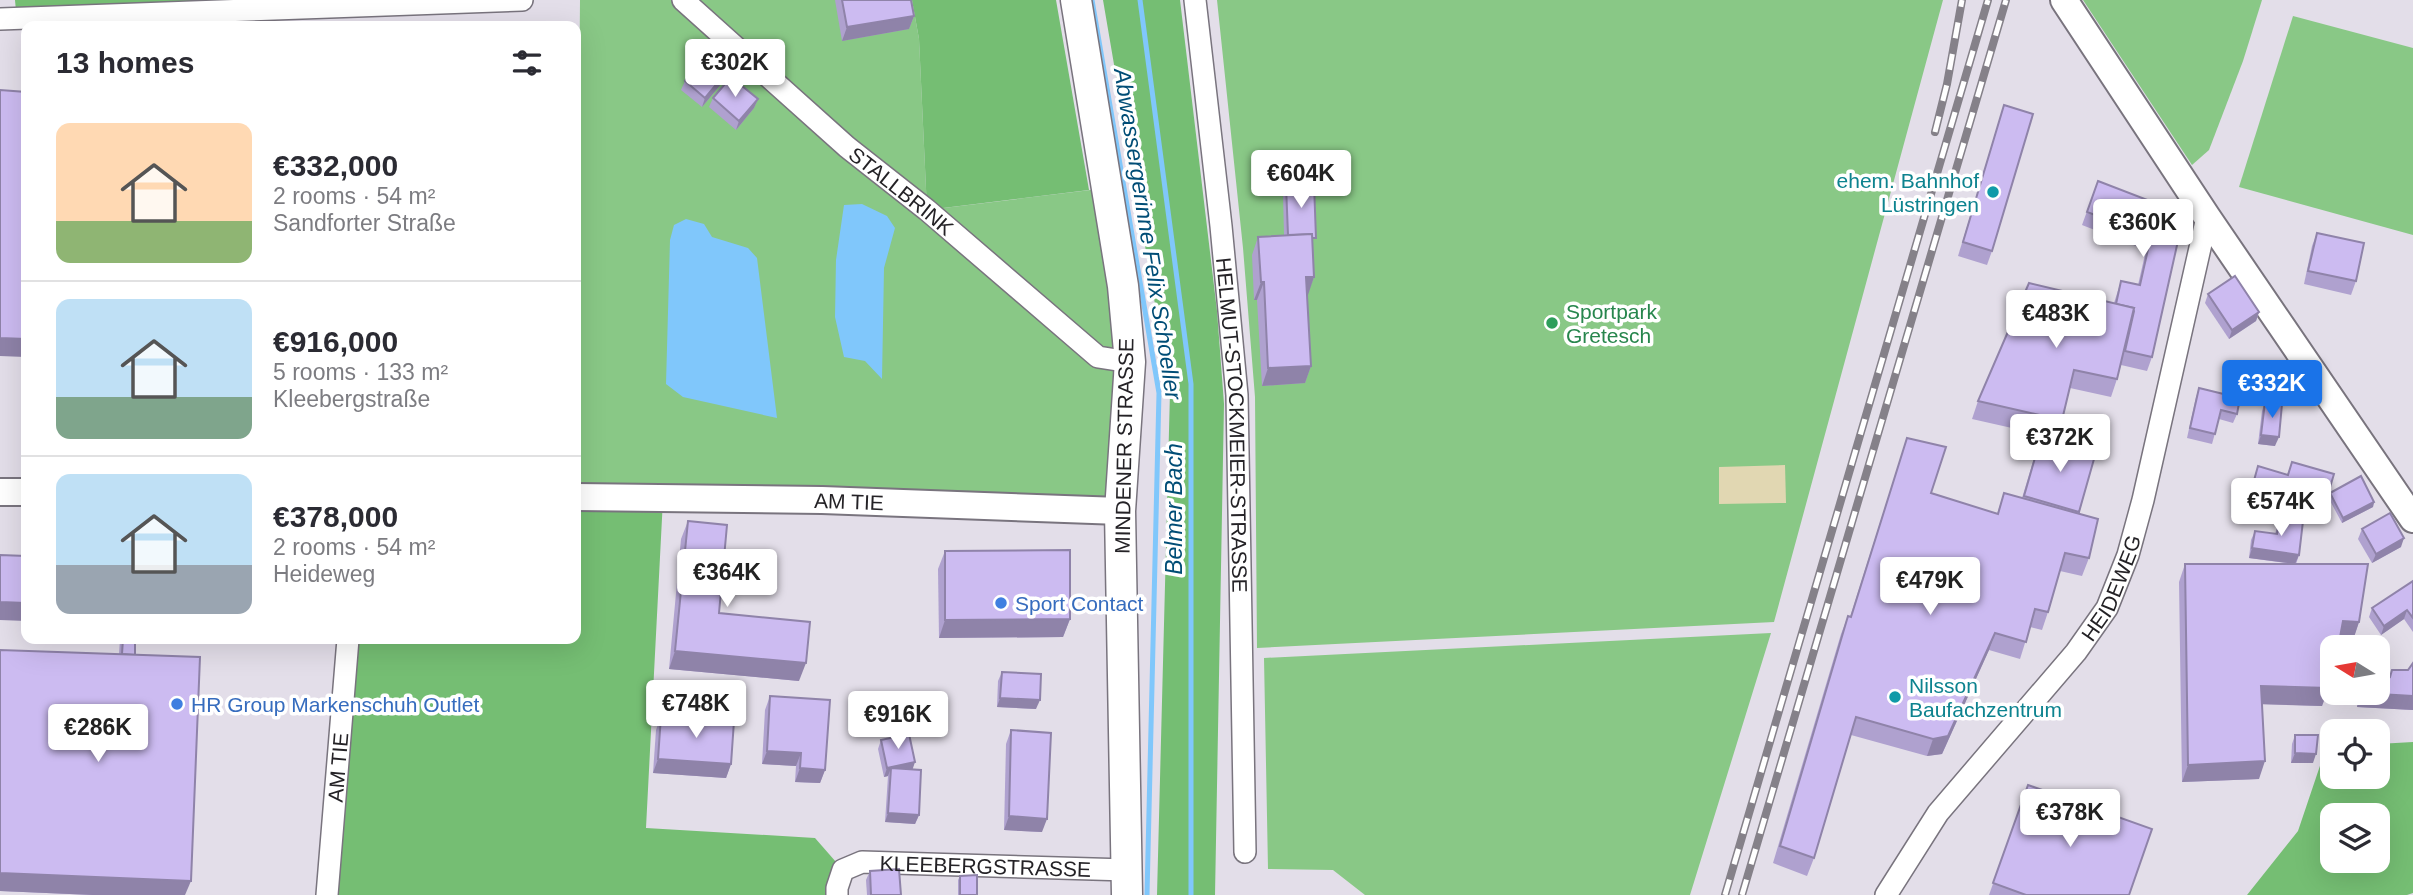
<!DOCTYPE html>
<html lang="en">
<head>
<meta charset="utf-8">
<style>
  :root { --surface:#fff; --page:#f2f2f3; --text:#2b2b33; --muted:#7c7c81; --line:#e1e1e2; --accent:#1a73e8 }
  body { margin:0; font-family:Arial,sans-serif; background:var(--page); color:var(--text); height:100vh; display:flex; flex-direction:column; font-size:26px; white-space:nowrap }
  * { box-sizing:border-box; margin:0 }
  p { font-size:23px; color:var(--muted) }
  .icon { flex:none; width:38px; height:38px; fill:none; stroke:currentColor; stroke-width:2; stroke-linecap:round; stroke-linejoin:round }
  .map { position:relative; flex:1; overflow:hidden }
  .panel { position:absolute; left:21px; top:21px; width:560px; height:623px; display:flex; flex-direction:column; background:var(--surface); border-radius:14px; box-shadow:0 7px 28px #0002 }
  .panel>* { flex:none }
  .needle { width:46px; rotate:281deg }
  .fabs { position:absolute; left:2320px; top:635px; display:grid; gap:14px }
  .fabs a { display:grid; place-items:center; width:70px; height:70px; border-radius:14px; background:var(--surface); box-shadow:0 7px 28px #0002; font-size:35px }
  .price { position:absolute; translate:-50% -60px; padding:0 16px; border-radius:7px; background:#fff; color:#222; font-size:23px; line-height:46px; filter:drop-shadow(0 2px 4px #0008) }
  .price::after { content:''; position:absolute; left:50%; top:42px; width:21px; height:16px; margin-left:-10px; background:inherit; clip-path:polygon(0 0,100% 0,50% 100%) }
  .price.on { background:var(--accent); color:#fff }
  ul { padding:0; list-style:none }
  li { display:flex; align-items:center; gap:21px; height:175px; padding:0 35px }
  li+li { border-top:2px solid var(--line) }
  li span { display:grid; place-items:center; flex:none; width:196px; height:140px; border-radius:14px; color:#555 }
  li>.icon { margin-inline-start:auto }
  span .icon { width:84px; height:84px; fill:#fffc; stroke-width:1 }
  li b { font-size:30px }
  h2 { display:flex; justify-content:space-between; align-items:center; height:84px; padding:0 35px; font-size:30px }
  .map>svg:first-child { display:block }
</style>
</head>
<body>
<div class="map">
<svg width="2413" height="895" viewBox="0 0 2413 895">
  <rect width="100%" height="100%" fill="#e3dee9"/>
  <g fill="#89c886">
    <path d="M580,0H912L919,39L927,210L1107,188L1123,286L1120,511L576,497Z"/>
    <path d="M1217,0H1943L1774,622L1257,648L1255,397L1243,248Z"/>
    <path d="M2083,0H2262L2243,61L2209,150L2192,165Z"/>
    <path d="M2293,16L2413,48V235L2239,187Z"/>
    <path d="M1771,633L1690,895H1365L1333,870L1268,869L1264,658Z"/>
  </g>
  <g fill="#75be73" fill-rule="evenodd">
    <path d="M15,0H362L16,11Z"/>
    <path d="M912,0H1056L1089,190L927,210L919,39Z"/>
    <path d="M1103,0H1180L1217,311L1224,404L1215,895H1157L1170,392Z"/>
    <path d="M576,499H663L646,828L815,838L843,870L837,895H326L348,639H576Z"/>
    <path d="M2413,742V893L2407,895H2247L2298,831L2326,748L2333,747V777H2378V744ZM2333,816H2378V861H2333Z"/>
  </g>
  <path fill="#e1d7b2" d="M1785,465L1786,503L1719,504V467Z"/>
  <g fill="#80c7fb">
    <path d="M862,204L887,216L895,228L884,268L882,379L865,361L844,357L835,317L836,260L844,205Z"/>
    <path d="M686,219L704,224L712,237L748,248L757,258L777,418L683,397L666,384L670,240L674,225Z"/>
  </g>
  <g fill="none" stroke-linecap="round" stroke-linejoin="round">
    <g stroke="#80c7fb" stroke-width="5">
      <path d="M1092,0L1159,393L1147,895"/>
      <path d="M1140,0L1191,384V895"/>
    </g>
    <g stroke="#79747e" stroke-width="24">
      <g id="minor">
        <path id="s1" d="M683,0L847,147L927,210L1098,357L1130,362"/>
        <path id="s2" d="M1195,0L1221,226L1237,395L1245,852"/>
        <path d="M0,19L522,0"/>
        <path id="s3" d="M327,895L348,639"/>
        <path id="s4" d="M837,895V888L843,870L862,862L1127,870"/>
        <path id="s5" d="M1886,895L1938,813L2076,652L2107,608L2128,555L2143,500L2207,217"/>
      </g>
    </g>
    <g stroke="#79747e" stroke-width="30">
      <g id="tertiary">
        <path d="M2064,0L2207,217L2413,519"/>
        <path d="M0,492H26"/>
        <path id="s6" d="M576,497L822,500L1120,511"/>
      </g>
    </g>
    <g stroke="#79747e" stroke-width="33">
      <path id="secondary" d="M1076,0L1123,286L1130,362L1120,511L1127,895"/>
    </g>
    <use href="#minor" stroke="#fff" stroke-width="21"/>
    <use href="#tertiary" stroke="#fff" stroke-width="26"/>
    <use href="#secondary" stroke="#fff" stroke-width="30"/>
    <g stroke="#858189" stroke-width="8">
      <g id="rail">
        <path d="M1935,132L1947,84L1962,0"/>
        <path d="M1725,895L1988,0"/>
        <path d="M1742,895L2006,0"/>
      </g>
    </g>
    <use href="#rail" stroke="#fff" stroke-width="5" stroke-dasharray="16" stroke-linecap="butt"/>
  </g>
  <g fill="#afa1cf">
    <path d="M835,0H911L914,16L909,29L842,41Z"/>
    <path d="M725,74L722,83L702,107L681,90L685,81Z"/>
    <path d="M713,98L758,99L754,108L736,130L709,107Z"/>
    <path d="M2004,105L1992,251L1987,265L1958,256Z"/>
    <path d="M2098,181L2184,214L2152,357L2147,371L2121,365L2117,379L2111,397L2070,388L2062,420L2056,438L1972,419L1978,401L2114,303L2121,281L2138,285L2146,250L2082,225Z"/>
    <path d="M1286,185L1313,246L1314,277L1307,295L1311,366L1305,383L1262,386L1257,300H1254L1252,255L1258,237L1284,235L1283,194Z"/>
    <path d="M2317,233L2356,281L2351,295L2304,284L2312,246Z"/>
    <path d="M2208,294L2259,312L2256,321L2229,339L2205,303Z"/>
    <path d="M2199,388L2237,414L2233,423L2219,419L2212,444L2187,438L2196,397Z"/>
    <path d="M2265,402L2275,446L2258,444L2262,411Z"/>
    <path d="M2041,437L2096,452L2079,514L2089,558L2082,576L2060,571L2048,612L2042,630L2030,627L2020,659L1989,650L1942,754L1927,756L1851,735L1814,858L1807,876L1773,863L1841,634L1848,616L1850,617L1907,438L1931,493L1997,514L2004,493L2022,498L2035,455Z"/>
    <path d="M2292,462L2325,504L2320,518L2248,497L2258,466L2287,475Z"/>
    <path d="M2330,493L2374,502L2373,507L2342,523L2328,497Z"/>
    <path d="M2280,518L2299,555L2296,564L2359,622L2353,640L2339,639L2322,706L2262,704L2259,779L2182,782L2179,582L2185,564H2293L2249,558L2251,540L2255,531L2275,534Z"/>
    <path d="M688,521L719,613L799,681L669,669L681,539Z"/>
    <path d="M2362,529L2401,547L2372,563L2358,539Z"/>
    <path d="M945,551L1070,619L1063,637L939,638L938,569Z"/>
    <path d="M2413,581V632L2404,619L2381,635L2369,617L2372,608Z"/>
    <path d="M120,639H135V655L185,895H93L0,891L119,654Z"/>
    <path d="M2413,663V710L2357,707V693H2378L2408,670Z"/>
    <path d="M1002,672L1036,709L997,707L998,681Z"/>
    <path d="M770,696L825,770L820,783L795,782L796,766L762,764L765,710Z"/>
    <path d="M661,716L731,764L726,778L653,773L656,730Z"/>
    <path d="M1011,730L1042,832L1004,830L1006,744Z"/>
    <path d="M2295,735L2313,763H2291L2292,744Z"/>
    <path d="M881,740L913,769L919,815L915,824L885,822L888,776L884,777L878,749Z"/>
    <path d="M2028,785L2129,895H1989Z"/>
    <path d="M870,871L901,895H867L866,880Z"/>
    <path d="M960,876L977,895H958V880Z"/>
  </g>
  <g fill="#8f83a9">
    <path d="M914,16L909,29L842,41L847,27Z"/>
    <path d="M725,74L722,83L702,107L705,98Z"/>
    <path d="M758,99L754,108L736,130L739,121Z"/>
    <path d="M1306,277H1314L1308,295H1300Z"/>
    <path d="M1261,282H1264L1257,300H1254Z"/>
    <path d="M2259,312L2256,321L2229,339L2232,330Z"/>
    <path d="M0,338L26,339V354L25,357L0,356Z"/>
    <path d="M1311,366L1305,383L1262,386L1268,368Z"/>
    <path d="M2261,435L2279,437L2275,446L2258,444Z"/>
    <path d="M2374,502L2373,507L2342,523L2343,518Z"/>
    <path d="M2404,538L2401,547L2372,563L2376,554Z"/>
    <path d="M2252,548L2299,555L2295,564L2249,558Z"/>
    <path d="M0,602L26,603V621L0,620Z"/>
    <path d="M2407,610L2404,619L2381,635L2384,626Z"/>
    <path d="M1070,619L1063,637L939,638L945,620Z"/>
    <path d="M2343,621L2359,622L2353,640L2337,639Z"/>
    <path d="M1995,633L1989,650L1942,754L1927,756L1933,739Z"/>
    <path d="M675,651L806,663L799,681L669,669Z"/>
    <path d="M2261,686L2329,688L2322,706L2255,704Z"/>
    <path d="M2362,693L2413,696V710L2357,707Z"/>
    <path d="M1000,698L1040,700L1036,709L997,707Z"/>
    <path d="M767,751L801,753L796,766L762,764Z"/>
    <path d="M2295,753L2316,754L2313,763H2291Z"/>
    <path d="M658,759L731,764L726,778L653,773Z"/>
    <path d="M2265,761L2259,779L2182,782L2188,765Z"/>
    <path d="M915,762L912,771L891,768L888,776L884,777L887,768Z"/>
    <path d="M800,768L825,770L820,783L795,782Z"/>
    <path d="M888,813L919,815L915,824L885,822Z"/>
    <path d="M1009,816L1047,819L1042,832L1004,830Z"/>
    <path d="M0,873L191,881L185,895H93L0,891Z"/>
  </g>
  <g fill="#ccbbf1" stroke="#8f83a9" stroke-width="2">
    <path d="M842,0H911L914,16L847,27Z"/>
    <path d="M705,57L725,74L705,98L685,81Z"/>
    <path d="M731,77L758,99L739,121L713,98Z"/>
    <path d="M0,90L26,92V339L0,338Z"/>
    <path d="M2004,105L2033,114L1992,251L1963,242Z"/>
    <path d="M2098,181L2184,214L2152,357L2125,351L2134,311L2133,310L2134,308L2116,304L2121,281L2140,285L2151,236L2087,212Z"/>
    <path d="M1314,184L1316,238H1312V234L1288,235L1286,185Z"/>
    <path d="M2317,233L2364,243L2356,281L2308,271Z"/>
    <path d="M1312,234L1314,277H1306L1311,366L1268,368L1264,282H1261L1258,237Z"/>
    <path d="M2235,276L2259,312L2232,330L2208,294Z"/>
    <path d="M2029,283L2134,308L2117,379L2074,370L2062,420L1978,401Z"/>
    <path d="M2199,388L2240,398L2237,414L2221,410L2215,434L2190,428Z"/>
    <path d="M2265,402L2282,404L2279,437L2261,435Z"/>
    <path d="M2041,437L2096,452L2079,512L2024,496Z"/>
    <path d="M1907,438L1946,447L1931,493L1998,514L2004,493L2098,519L2089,558L2065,553L2048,612L2035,609L2026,642L1995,633L1948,736L1933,739L1856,717L1814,858L1780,846L1848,616L1851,617Z"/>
    <path d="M2292,462L2334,474L2325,504L2253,484L2258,466L2288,475Z"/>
    <path d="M2361,476L2374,502L2343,518L2330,493Z"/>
    <path d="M2390,513L2404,538L2376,554L2362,529Z"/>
    <path d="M2280,518L2303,521L2299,555L2252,548L2255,531L2277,534Z"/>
    <path d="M688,521L727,525L719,613L810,622L806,663L675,651Z"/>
    <path d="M1070,550V619L945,620V551Z"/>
    <path d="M0,555L26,556V603L0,602Z"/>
    <path d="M2185,564H2368L2359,622L2343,621L2338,648H2333V669L2329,688L2261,686L2265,761L2188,765Z"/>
    <path d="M2413,581V618L2407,610L2384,626L2372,608Z"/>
    <path d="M123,639H135V655L122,654Z"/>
    <path d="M0,650L200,657L191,881L0,873Z"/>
    <path d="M2413,663V696L2362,693H2378V674L2390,677L2392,670H2408Z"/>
    <path d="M1002,672L1041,674L1040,700L1000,698Z"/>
    <path d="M770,696L830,700L825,770L800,768L801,753L767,751Z"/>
    <path d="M661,716L734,721L731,764L658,759Z"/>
    <path d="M1011,730L1051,733L1047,819L1009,816Z"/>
    <path d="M909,734L915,762L887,768L881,740Z"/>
    <path d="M2295,735H2318L2316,754L2295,753Z"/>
    <path d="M891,768L921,770L919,815L888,813Z"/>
    <path d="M2028,785L2152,829L2129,895H2026L1993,883Z"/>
    <path d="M899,869L901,895H871L870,871Z"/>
    <path d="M977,875V895H960V876Z"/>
  </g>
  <g fill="#0f9aa8" stroke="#fff" stroke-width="2.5">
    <circle cx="1993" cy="192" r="7"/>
    <circle cx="1895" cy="697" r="7"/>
  </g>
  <circle fill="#2e9e5b" stroke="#fff" stroke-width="2.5" cx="1552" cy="323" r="7"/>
  <g fill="#3f7fe0" stroke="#fff" stroke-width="2.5">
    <circle cx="1001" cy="603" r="7"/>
    <circle cx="177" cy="704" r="7"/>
  </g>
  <g text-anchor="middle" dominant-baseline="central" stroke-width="7" stroke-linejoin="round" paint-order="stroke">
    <g font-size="21" fill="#0d838f" stroke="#fff" text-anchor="end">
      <text x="1979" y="180">ehem. Bahnhof<tspan x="1979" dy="24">Lüstringen</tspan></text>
      <text x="1909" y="685" text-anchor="start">Nilsson<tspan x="1909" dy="24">Baufachzentrum</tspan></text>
    </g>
    <g font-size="21" fill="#242226" stroke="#fff">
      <text stroke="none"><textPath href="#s1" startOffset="290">STALLBRINK</textPath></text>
      <text stroke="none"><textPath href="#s2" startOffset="427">HELMUT-STOCKMEIER-STRASSE</textPath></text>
      <text transform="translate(1124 446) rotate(-89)">MINDENER STRASSE</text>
      <text stroke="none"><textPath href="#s6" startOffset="273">AM TIE</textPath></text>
      <text stroke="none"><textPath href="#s5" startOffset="383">HEIDEWEG</textPath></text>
      <text stroke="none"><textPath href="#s3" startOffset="128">AM TIE</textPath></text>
      <text stroke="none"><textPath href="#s4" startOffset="170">KLEEBERGSTRASSE</textPath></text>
    </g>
    <g font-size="21" fill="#27864d" stroke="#fff" text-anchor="start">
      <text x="1566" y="311">Sportpark<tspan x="1566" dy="24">Gretesch</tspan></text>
    </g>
    <g font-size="21" fill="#366cbe" stroke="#fff" text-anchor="start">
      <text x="1015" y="603">Sport Contact</text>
      <text x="191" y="704">HR Group Markenschuh Outlet</text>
    </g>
    <g font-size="23" font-style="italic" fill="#004d76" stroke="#fff">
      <text transform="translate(1148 234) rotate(81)">Abwassergerinne Felix Schoeller</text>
      <text transform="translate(1174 509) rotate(-90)">Belmer Bach</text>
    </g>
  </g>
</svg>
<div class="fabs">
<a><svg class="needle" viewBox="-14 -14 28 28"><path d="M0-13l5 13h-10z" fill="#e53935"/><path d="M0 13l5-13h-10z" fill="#7c7c81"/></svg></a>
<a><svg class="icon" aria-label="locate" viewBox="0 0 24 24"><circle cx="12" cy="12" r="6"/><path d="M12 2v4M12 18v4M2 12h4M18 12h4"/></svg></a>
<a><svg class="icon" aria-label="layers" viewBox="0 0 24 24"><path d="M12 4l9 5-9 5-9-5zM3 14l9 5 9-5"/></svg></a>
</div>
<b class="price" style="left:735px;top:99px">€302K</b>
<b class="price" style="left:1301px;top:210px">€604K</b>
<b class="price" style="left:2143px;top:259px">€360K</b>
<b class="price" style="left:2056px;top:350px">€483K</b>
<b class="price on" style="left:2272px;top:420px">€332K</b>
<b class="price" style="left:2060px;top:474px">€372K</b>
<b class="price" style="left:2281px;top:538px">€574K</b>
<b class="price" style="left:727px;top:609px">€364K</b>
<b class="price" style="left:1930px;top:617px">€479K</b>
<b class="price" style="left:696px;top:740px">€748K</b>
<b class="price" style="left:898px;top:751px">€916K</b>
<b class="price" style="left:98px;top:764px">€286K</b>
<b class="price" style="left:2070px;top:849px">€378K</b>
<section class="panel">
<h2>13 homes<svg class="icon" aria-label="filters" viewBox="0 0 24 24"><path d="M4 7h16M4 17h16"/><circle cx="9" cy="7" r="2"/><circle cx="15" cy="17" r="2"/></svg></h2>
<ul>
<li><span style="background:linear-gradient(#ffd9b3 70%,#8fb573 0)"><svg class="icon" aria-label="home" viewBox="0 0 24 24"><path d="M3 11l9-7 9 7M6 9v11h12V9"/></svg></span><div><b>€332,000</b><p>2 rooms · 54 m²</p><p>Sandforter Straße</p></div></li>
<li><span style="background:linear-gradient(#bfe0f5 70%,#7fa58c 0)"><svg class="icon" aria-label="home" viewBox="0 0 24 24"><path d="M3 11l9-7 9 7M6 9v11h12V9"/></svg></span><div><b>€916,000</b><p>5 rooms · 133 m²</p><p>Kleebergstraße</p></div></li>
<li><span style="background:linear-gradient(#bfe0f5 65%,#9aa5b1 0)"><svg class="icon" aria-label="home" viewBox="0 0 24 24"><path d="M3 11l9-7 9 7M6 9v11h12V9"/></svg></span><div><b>€378,000</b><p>2 rooms · 54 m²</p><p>Heideweg</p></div></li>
</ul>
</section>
</div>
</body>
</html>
